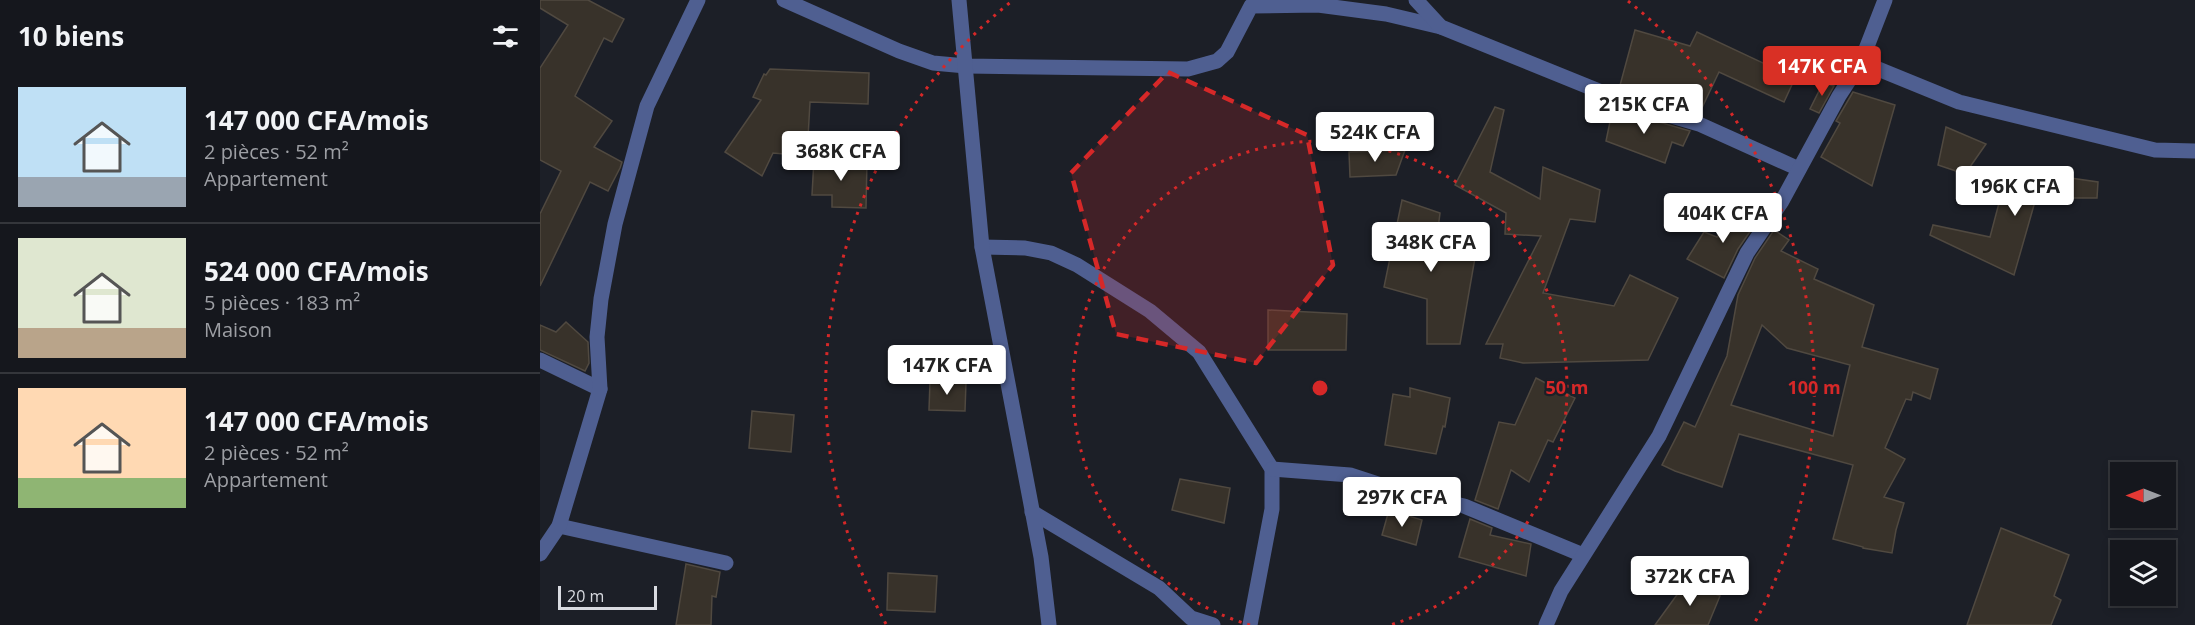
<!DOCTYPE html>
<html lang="fr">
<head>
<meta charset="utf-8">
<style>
  :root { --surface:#15171d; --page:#1e2026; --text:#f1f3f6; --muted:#9d9fa4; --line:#34363b; --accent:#d93025 }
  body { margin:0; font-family:"Open Sans",sans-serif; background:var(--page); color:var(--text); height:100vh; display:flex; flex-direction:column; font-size:22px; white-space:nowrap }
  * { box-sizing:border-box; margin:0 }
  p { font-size:20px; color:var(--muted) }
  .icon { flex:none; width:33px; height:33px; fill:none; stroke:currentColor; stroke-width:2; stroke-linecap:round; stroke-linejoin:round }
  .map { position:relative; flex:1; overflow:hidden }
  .panel { display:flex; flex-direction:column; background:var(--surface); width:540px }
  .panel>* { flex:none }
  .needle { width:39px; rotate:270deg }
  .tools { position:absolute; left:1570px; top:462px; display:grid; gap:12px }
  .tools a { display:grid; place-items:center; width:66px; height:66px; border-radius:0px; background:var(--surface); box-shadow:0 3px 9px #0003,0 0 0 2px var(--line); font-size:30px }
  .scale { position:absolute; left:18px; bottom:15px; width:99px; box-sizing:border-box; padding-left:6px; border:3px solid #d9dbe1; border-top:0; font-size:16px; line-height:21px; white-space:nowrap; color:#d9dbe1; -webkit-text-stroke:4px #1c1f27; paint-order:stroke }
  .price { position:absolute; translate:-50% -51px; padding:0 14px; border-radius:6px; background:#fff; color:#222; font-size:20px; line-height:39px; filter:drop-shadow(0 2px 3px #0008) }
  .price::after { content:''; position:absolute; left:50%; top:36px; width:18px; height:14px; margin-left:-9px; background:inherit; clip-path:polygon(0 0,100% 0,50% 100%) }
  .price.active { background:var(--accent); color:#fff }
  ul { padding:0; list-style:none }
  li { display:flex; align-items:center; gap:18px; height:150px; padding:0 18px }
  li+li { border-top:2px solid var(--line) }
  li span { display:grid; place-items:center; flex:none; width:168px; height:120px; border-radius:0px; color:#555 }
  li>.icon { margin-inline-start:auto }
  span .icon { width:72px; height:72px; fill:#fffc; stroke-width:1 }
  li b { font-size:26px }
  h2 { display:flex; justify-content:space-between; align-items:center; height:72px; padding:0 18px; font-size:26px }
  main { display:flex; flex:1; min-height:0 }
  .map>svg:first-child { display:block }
</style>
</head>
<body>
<main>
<section class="panel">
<h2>10 biens<svg class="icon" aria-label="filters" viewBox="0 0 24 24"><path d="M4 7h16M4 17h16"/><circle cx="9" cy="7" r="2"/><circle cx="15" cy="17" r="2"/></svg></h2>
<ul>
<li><span style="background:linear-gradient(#bfe0f5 75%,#9aa5b1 0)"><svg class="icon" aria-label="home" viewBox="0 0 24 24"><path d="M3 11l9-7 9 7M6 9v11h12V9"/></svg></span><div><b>147 000 CFA/mois</b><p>2 pièces · 52 m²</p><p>Appartement</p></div></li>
<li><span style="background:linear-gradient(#dfe7d0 75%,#b9a48a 0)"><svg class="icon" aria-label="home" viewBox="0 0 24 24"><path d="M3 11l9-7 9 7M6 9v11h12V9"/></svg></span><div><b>524 000 CFA/mois</b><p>5 pièces · 183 m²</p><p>Maison</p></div></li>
<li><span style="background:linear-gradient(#ffd9b3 75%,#8fb573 0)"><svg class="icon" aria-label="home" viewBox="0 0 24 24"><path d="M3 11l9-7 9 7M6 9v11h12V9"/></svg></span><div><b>147 000 CFA/mois</b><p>2 pièces · 52 m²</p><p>Appartement</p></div></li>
</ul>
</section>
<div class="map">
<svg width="1655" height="625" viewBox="0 0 1655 625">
  <rect width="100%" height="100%" fill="#1c1f27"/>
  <g fill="#38322a" stroke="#504940" stroke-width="1.5" fill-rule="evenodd">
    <path d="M0,0H48L84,19L72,42L64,38L35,96L72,121L54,147L82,162L80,168L68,191L50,182L0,286V214L21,171L0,160V68L28,25L0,8Z"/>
    <path d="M1095,30L1150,46L1157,32L1255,78L1244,102L1179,72L1159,114L1094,95L1079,89Z"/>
    <path d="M230,69L329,73L328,104L270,102L267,156L233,153L222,176L185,152L221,100L213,97L224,74L226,75Z"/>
    <path d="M1283,83L1294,86L1279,113L1270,109Z"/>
    <path d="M1313,92L1355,105L1332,186L1281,157L1300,123L1296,121Z"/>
    <path d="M955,107L964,110L950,172L1000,199L1003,167L1060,190L1055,222L1030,219L1003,293L1074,306L1090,275L1138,298L1108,360L983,363L960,358L963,344H946L1001,236L965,234L966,213L915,185Z"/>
    <path d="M1073,107L1088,113L1150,131L1143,146L1132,142L1125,163L1066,141Z"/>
    <path d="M1406,127L1446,144L1425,174L1398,165Z"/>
    <path d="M865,150L856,175L810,177L809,152Z"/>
    <path d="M274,159L327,161L326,208L292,207V195H272Z"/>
    <path d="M1468,169L1558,182L1557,198H1496L1474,275L1390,235L1393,225L1450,237Z"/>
    <path d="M862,200L900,213L896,245L936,252L920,344H887V299L844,287Z"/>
    <path d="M1199,207L1218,220L1198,249L1184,278L1147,259L1164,232L1177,237Z"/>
    <path d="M1234,230L1249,240L1241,251L1278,269L1274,279L1334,305L1322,347L1398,369L1390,399L1373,392L1371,400L1366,399L1345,448L1365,459L1344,497L1364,503L1356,530L1352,553L1323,548V547L1293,539L1313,465L1199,434L1182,487L1135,471L1122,465L1144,422L1155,427L1187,356L1198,295L1215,258ZM1222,325L1247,348L1310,365L1293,436L1191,405Z"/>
    <path d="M728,310L807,314L806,350H728Z"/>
    <path d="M26,322L48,342L49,363L45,371L0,350V325L16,332Z"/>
    <path d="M996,378L1035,398L1013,442L1008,440L989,482L971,470L958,509L935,500L959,422L975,425Z"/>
    <path d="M390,381L426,382L425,411L389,410Z"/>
    <path d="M870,388L910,398L905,427L903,426L896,454L845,445L853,394L870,397Z"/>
    <path d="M212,411L254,415L251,452L209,448Z"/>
    <path d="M640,479L690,488L684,523L632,510Z"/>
    <path d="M849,510L882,520L876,545L842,535Z"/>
    <path d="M930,519L952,528L950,535L991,544L986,576L919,557Z"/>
    <path d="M1461,528L1529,555L1514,596L1521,600L1511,625H1427Z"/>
    <path d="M146,564L180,572L176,597L172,596L171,625H136Z"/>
    <path d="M348,573L397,576L395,612L347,610Z"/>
    <path d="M1147,581L1180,596L1168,625H1115Z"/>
  </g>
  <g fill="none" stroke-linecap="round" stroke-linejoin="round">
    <g stroke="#4f5f91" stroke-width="15">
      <path d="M244,0L359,51L393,63L426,66L648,69L677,61L687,52L711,6L778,5L846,14L901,27"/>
      <path d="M876,0L901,27L1091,104L1159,124L1259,169"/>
      <path d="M1321,62L1419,102L1615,150L1655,151"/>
      <path d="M442,247L485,248L511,253L537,265L610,311L659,352L732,469V509L710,625"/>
      <path d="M0,360L60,389"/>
      <path d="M732,469L810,475L856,490L924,506L1043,555"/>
      <path d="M492,512L619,588L651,618L673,625"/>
      <path d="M19,526L186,563"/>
      <path d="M0,554L19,526L60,389L57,337L61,299L75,224L107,106L158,0"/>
      <path d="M1006,625L1021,591L1119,436L1207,253L1242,201L1299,96L1321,62L1345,0"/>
    </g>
    <path stroke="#4f5f91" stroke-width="15" d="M419,0L442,247L501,557L509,625"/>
  </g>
  <path fill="#d62828" fill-opacity="0.2" stroke="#d62828" stroke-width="4.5" stroke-dasharray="12 8" stroke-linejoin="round" d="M628,72L767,135L793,265L716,363L576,334L531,173Z"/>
  <g fill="none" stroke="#d62828" stroke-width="3" stroke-dasharray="3 6">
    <path d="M710 625A247 247 0 1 1 850 625"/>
    <path d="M346 624A494 494 0 0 1 472 1M1088 1A494 494 0 0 1 1214 624"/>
  </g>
  <circle cx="780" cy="388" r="9" fill="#d62828" stroke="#1c1f27" stroke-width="3"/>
  <g font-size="18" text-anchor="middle" font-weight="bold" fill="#d62828" stroke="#1c1f27" stroke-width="4.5" stroke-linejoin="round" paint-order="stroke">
    <text x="1027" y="394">50 m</text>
    <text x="1274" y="394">100 m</text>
  </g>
</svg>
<div class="tools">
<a><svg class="needle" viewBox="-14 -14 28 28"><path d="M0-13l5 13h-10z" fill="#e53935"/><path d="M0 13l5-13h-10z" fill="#9d9fa4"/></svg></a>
<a><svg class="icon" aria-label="layers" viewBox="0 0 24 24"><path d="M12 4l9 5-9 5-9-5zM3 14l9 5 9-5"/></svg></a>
</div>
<div class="scale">20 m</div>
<b class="price active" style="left:1282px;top:97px">147K CFA</b>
<b class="price" style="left:1104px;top:135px">215K CFA</b>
<b class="price" style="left:835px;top:163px">524K CFA</b>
<b class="price" style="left:301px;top:182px">368K CFA</b>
<b class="price" style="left:1475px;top:217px">196K CFA</b>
<b class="price" style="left:1183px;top:244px">404K CFA</b>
<b class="price" style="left:891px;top:273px">348K CFA</b>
<b class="price" style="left:407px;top:396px">147K CFA</b>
<b class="price" style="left:862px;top:528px">297K CFA</b>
<b class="price" style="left:1150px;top:607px">372K CFA</b>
</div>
</main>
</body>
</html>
